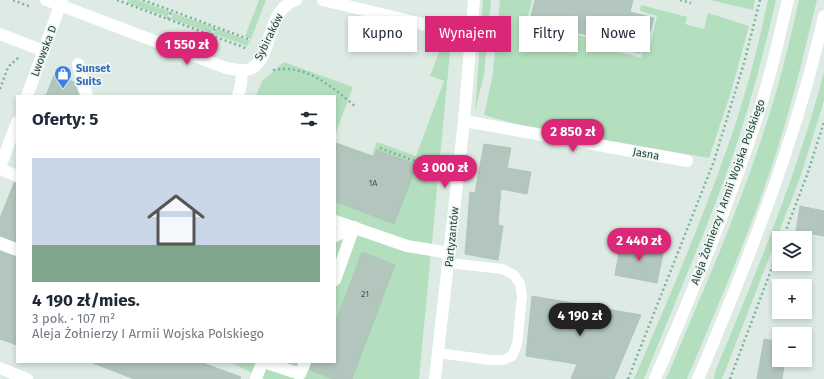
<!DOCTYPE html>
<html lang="pl">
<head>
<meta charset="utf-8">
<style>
  :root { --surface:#fff; --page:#f6f6f7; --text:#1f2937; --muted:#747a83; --line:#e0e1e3; --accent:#db2777 }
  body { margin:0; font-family:"Fira Sans",sans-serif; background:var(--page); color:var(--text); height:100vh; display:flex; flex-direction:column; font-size:15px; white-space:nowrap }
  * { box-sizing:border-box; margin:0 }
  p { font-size:13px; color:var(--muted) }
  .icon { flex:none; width:22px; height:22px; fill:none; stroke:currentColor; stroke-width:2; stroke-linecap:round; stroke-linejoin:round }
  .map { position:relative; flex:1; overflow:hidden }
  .drawer { position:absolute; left:16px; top:95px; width:320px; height:268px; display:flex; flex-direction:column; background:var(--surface); border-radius:0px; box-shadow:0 2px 6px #0003 }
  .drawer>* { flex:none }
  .hud { position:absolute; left:348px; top:16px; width:380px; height:36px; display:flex; gap:8px }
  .fabs { position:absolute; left:772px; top:231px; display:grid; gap:8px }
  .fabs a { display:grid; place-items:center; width:40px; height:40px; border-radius:0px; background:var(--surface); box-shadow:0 2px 6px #0003; font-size:20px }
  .price { position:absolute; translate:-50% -34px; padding:0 9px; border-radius:14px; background:var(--accent); color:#fff; font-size:13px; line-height:26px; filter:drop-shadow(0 1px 2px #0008) }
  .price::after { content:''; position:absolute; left:50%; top:24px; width:12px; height:9px; margin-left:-6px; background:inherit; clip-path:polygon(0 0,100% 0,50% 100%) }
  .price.on { background:#222; color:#fff }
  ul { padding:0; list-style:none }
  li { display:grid; align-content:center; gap:8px; height:212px; padding:0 16px }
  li+li { border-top:1px solid var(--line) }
  li span { display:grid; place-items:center; height:124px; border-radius:0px; color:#555 }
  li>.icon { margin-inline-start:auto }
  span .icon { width:72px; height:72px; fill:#fffc; stroke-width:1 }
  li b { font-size:17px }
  h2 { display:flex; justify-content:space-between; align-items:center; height:48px; padding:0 16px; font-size:17px }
  .tag { padding:0 14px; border-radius:0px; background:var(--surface); box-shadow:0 2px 6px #0003; font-size:14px; line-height:36px }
  .tag.on { background:var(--accent); color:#fff }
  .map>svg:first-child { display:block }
</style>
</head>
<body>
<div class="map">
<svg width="824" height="379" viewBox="0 0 824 379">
  <rect width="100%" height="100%" fill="#ddebe4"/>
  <g fill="#b4dfbe">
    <path d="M128,0H138L169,11L168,17L127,3Z"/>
    <path d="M259,0H266L251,39L245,36Z"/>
    <path d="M483,0H491L484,75L475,111Z"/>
    <path d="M500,0H532L526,25L577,40L578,35L605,43L604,48L641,58L644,45L650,46L657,16L640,11L641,5L687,17L685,24L704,29L708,13L749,26L731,92L709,158L519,125L484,115L493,73Z"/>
    <path d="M710,0H755L753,10Z"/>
    <path d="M768,0H776C761,66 743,131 719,194C695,256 669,317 644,379H634C668,300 702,221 730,140C746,94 758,47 768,0Z"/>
    <path d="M799,0H817C805,48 794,97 779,144C754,224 719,302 687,379H666C700,298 736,218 763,134C778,90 789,45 799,0Z"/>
    <path d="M173,13L213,27L211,33L171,19Z"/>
    <path d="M216,28L250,41L247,46L214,34Z"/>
    <path d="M440,50L450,52L419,379H264L230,362H335V142L372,155L377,142L416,156L444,81L430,76Z"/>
    <path d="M284,62L353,87L335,135V96H256L262,81Z"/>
    <path d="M824,72V101L800,178L722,379H714L715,372C756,273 797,175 824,72Z"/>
  </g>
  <g fill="#b3c6bd" stroke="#afc5bb">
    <path d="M535,0H633L630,12L654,18L647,42L643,41L640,53L609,45L610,40L575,32V35L529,24Z"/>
    <path d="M54,75L74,82L79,96H46Z"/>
    <path d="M335,143L374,157L377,150L417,165L394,224L335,201Z"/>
    <path d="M484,144L511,148L507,168L531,172L527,194L501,189L498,225L503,226L498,260L465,254L470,192L475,193Z"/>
    <path d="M14,183H17V242L0,236V218Z"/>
    <path d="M800,206L824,211V236L796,231Z"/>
    <path d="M621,241L664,249L657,283L615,275Z"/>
    <path d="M0,251L17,257V345L0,339Z"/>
    <path d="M362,252L395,265L352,379H333L310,370L312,362H335V324Z"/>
    <path d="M532,296L641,315L614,379H571L577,364L526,356Z"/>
    <path d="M764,339L779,342V360H785L782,379H757Z"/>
    <path d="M94,362H200L241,377L240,379H134L93,363Z"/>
  </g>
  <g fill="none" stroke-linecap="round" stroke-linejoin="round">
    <g stroke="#7bb29f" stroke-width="2.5" stroke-dasharray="2 3" stroke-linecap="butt">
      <path d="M13,0L31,7"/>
      <path d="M117,0L248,49"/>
      <path d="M143,0L251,40"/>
      <path d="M680,0L691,3"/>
      <path d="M168,19L172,10"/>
      <path d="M212,35L215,27"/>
      <path d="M273,70C308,64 330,86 355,106"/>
      <path d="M0,89L8,67L19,57"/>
      <path d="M380,148L412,160L442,167"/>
      <path d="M783,238L807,175L824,122"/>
      <path d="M628,379L714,161L744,63L760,0"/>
      <path d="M730,379L779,249"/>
    </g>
    <path stroke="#fff" stroke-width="10" d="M438,353L490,360H503L512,356L517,345L522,296L520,284L514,275L502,269L449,263"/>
    <g stroke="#fff" stroke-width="12">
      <path d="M46,0L226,68C234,69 242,72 250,69C274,59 264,11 296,0"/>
      <path d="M323,0L472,36"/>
      <path d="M0,34L44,51"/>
      <path d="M78,64L87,96"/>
      <path d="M27,96L62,0"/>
      <path d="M238,96L241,84L242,70"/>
      <path d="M464,121L687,161"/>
      <path d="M0,167L17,122"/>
      <path d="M0,169L17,176"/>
      <path d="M335,221L407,246L450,253"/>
      <path d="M335,236L354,227"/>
      <path d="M0,243L17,250"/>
      <path d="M335,280L354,227"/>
      <path d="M264,362L300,374L305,362"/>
      <path d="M0,368L27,379"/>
      <path d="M256,379L262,362"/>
      <path d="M435,379L464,121L474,0"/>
    </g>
    <g stroke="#fff" stroke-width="12">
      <path d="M655,379C693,291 730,202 759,111C771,75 779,37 788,0"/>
      <path d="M698,379C748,261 796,141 824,16"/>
    </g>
  </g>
  <defs>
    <g id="shop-pin" transform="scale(0.9)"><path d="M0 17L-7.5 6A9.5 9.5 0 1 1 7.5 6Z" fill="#3f7fe0" stroke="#eef7f2"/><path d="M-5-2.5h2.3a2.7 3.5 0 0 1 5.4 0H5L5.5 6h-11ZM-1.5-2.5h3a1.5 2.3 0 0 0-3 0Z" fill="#fff"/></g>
  </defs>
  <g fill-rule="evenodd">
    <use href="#shop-pin" x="63" y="74"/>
  </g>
  <g text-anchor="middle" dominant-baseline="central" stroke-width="3.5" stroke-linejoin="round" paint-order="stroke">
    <g font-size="9" fill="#425e56">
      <text x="373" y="183">1A</text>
      <text x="365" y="294">21</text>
    </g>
    <g font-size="11" fill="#1d3c33" stroke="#eef7f2">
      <text transform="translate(269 37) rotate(-64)">Sybiraków</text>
      <text transform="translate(44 51) rotate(-69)">Lwowska D</text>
      <text transform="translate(646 154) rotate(10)">Jasna</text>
      <text transform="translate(728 192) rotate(-70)">Aleja Żołnierzy I Armii Wojska Polskiego</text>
      <text transform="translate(452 237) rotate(-84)">Partyzantów</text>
    </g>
    <g font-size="11" font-weight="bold" fill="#366cbe" stroke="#eef7f2" text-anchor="start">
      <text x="76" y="68">Sunset<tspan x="76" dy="13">Suits</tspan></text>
    </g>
  </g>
</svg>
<div class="fabs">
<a><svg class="icon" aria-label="layers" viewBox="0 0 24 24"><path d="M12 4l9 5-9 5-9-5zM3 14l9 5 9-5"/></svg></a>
<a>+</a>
<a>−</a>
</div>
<b class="price" style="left:187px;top:66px">1 550 zł</b>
<b class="price" style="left:573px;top:153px">2 850 zł</b>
<b class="price" style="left:445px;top:189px">3 000 zł</b>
<b class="price" style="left:639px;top:262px">2 440 zł</b>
<b class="price on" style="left:580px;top:337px">4 190 zł</b>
<div class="hud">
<a class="tag">Kupno</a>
<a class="tag on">Wynajem</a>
<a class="tag">Filtry</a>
<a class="tag">Nowe</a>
</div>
<section class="drawer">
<h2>Oferty: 5<svg class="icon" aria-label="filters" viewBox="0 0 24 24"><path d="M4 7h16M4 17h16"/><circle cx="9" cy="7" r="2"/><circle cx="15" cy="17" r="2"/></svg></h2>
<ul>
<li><span style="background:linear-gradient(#c9d6e8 70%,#7fa58c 0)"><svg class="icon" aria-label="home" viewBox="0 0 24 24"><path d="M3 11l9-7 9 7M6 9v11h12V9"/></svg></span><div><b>4 190 zł/mies.</b><p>3 pok. · 107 m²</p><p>Aleja Żołnierzy I Armii Wojska Polskiego</p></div></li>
</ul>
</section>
</div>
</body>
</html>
